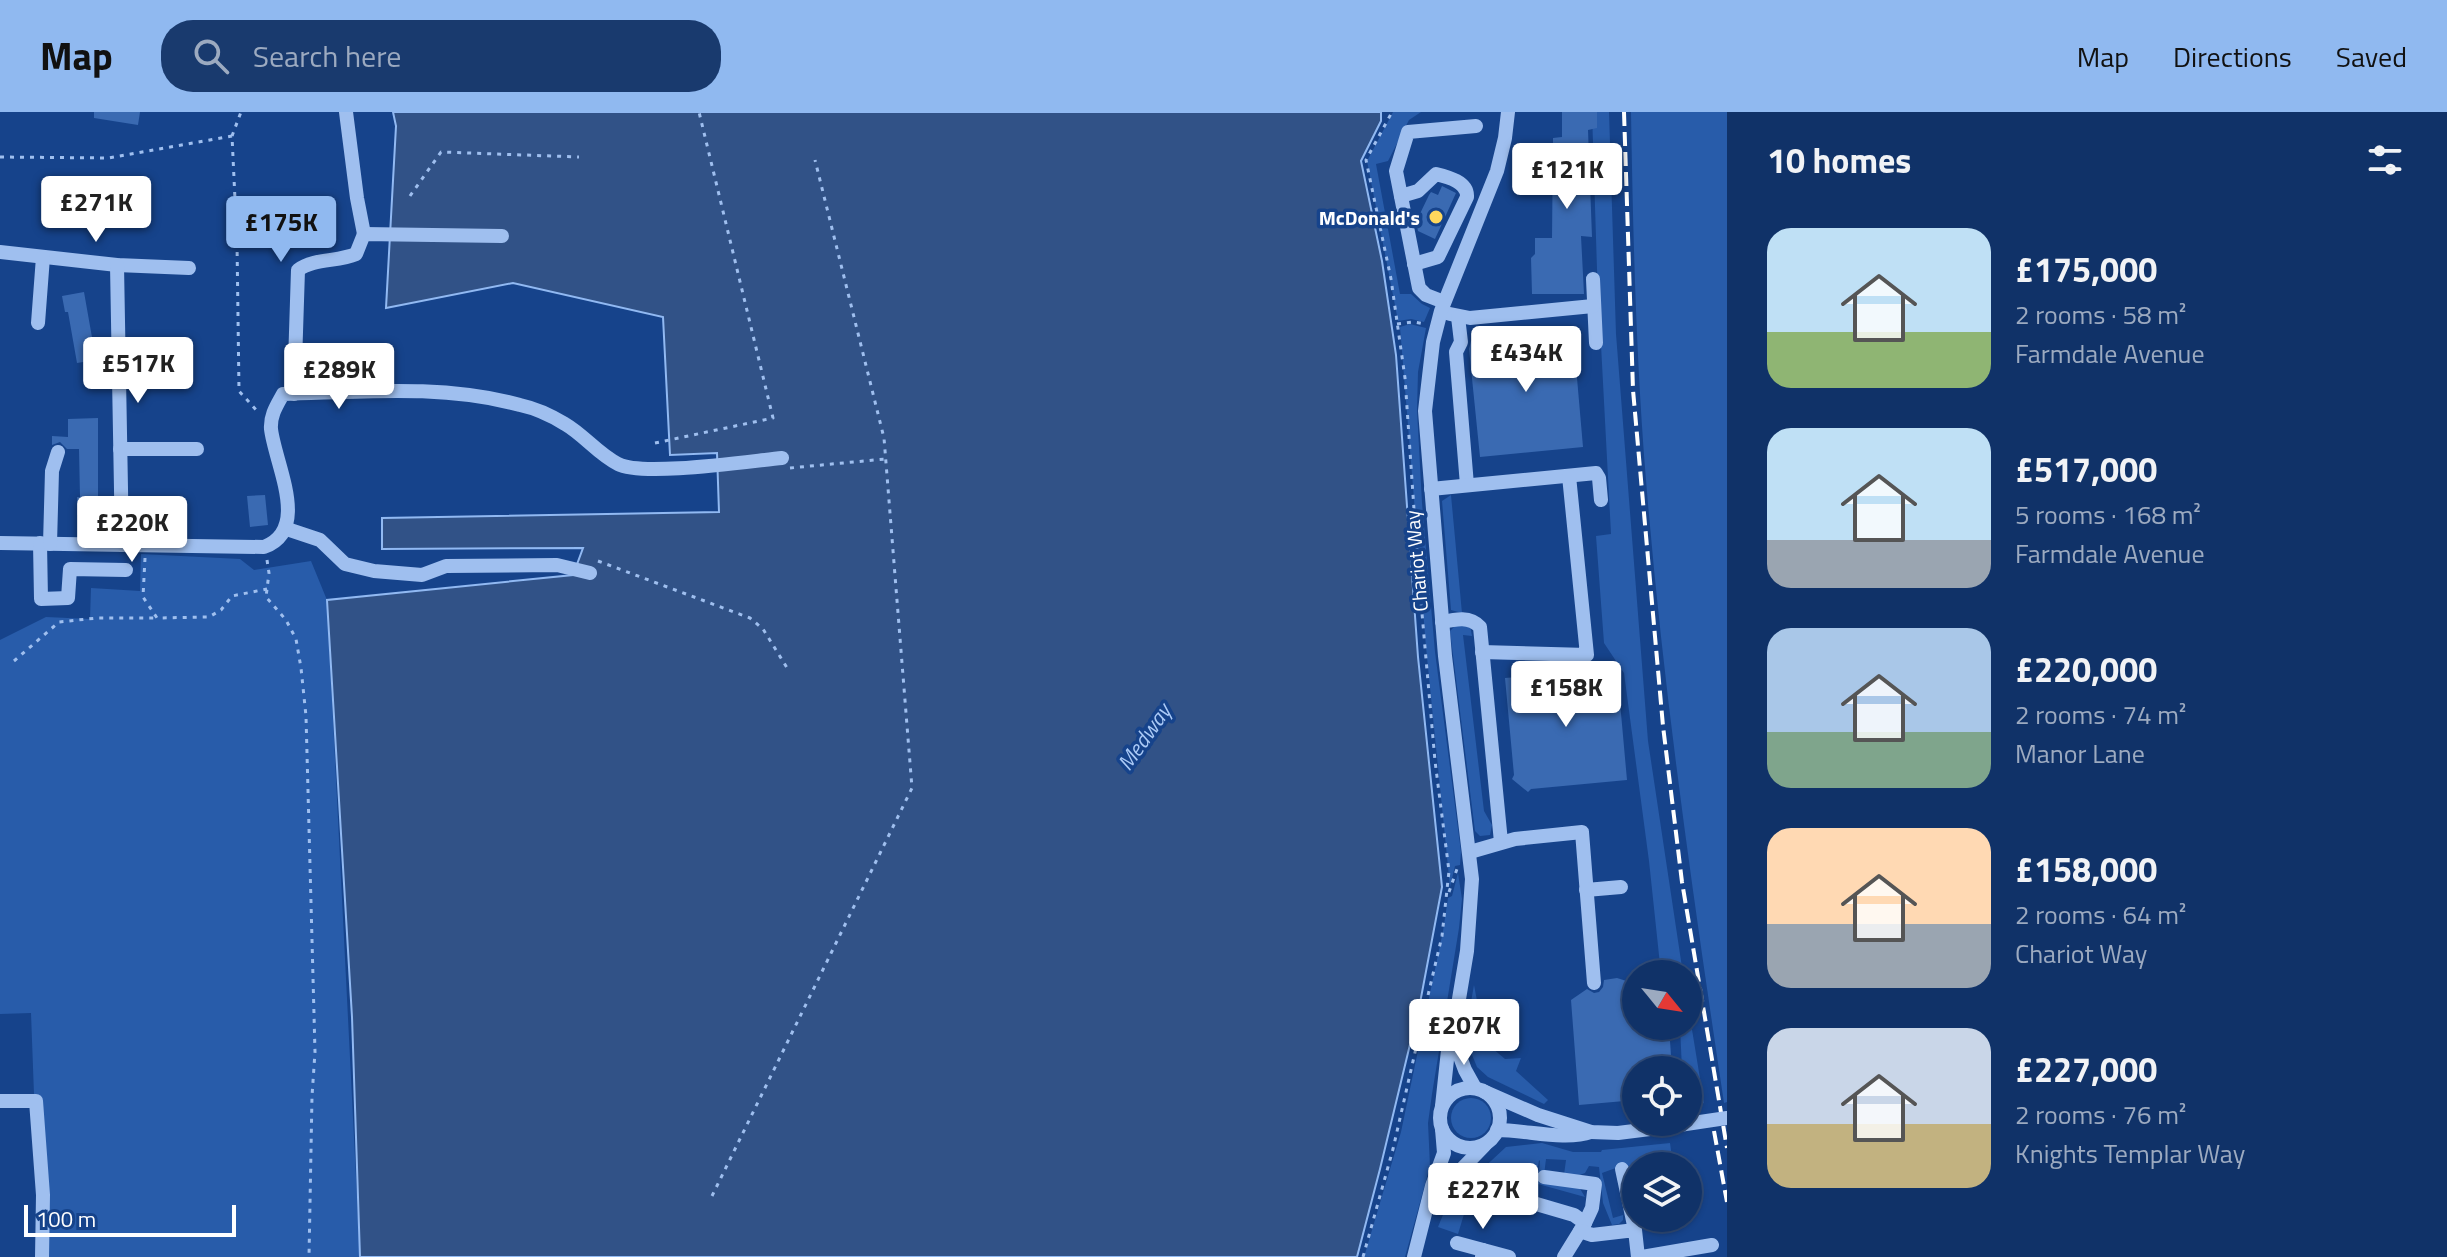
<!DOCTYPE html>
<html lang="en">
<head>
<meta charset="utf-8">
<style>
  :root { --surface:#103268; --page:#193a6e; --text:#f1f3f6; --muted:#9caac0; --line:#304d7c; --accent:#90b9f0 }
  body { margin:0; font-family:"Titillium Web",sans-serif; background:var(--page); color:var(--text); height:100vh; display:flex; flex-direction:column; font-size:30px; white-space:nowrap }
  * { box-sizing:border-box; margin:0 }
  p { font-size:26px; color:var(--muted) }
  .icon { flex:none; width:44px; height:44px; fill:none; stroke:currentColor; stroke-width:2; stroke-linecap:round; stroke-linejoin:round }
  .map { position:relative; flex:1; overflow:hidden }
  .sheet { display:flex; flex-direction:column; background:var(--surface); width:720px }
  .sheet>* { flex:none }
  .needle { width:52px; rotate:120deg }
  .controls { position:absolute; left:1622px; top:848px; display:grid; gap:16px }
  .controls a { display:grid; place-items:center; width:80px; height:80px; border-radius:50%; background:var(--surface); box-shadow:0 2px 6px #0004,0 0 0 2px var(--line); font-size:40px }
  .scale { position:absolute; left:24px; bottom:20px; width:212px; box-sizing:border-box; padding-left:8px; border:4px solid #fff; border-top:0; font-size:22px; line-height:28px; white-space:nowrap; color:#fff; -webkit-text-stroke:6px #16438b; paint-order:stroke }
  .price { position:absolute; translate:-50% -68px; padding:0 18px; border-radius:8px; background:#fff; color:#222; font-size:26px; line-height:52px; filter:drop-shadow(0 2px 4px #0008) }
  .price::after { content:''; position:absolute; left:50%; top:48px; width:24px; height:18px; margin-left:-12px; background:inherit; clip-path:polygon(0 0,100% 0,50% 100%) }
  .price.active { background:var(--accent); color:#111 }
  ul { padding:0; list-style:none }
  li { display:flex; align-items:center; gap:24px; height:200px; padding:0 40px }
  li span { display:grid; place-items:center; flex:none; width:224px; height:160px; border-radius:24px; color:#555 }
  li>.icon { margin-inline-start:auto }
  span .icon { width:96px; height:96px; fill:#fffc; stroke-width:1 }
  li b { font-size:34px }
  h2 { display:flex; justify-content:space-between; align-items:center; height:96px; padding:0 40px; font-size:34px }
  header { display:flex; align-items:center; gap:48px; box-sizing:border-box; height:112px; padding:0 40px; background:var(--accent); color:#111 }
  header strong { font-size:38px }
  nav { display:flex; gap:44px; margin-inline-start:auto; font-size:28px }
  .search { width:560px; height:72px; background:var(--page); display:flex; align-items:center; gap:20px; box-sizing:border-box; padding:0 28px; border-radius:32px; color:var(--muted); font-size:30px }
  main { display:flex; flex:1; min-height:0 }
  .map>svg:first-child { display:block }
</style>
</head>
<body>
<header>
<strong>Map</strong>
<div class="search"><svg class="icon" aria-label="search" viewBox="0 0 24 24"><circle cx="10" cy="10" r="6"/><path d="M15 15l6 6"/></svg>Search here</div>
<nav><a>Map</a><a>Directions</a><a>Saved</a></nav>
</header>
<main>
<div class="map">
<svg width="1727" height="1145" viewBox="0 0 1727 1145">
  <rect width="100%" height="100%" fill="#16438b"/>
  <g fill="#285caa">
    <path d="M1393,0H1421L1409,8L1388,49L1376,52L1400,182H1411L1422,192L1430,196L1424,210L1411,207L1398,209L1367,49Z"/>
    <path d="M1592,0H1609L1616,222L1648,629L1683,862H1670L1669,860L1661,862L1649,749L1624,561L1604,531L1596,424L1611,422L1597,157Z"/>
    <path d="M1631,0H1727V990L1724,991C1693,784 1663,577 1646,368C1636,246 1633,122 1631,0Z"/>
    <path d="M1410,212L1426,216L1418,260L1417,298L1422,391L1435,540L1461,740L1460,753L1455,754L1450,775L1426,535L1400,215Z"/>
    <path d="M1451,383L1462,501L1451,498L1442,389Z"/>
    <path d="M141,442L240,447L254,458L311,449L327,488L360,1145H40L31,901L0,902V528L46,505L90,507L91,476L140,479Z"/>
    <path d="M1457,512L1470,513L1472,524L1463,523L1484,699L1492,713L1490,723L1480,724L1475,719L1450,519Z"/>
    <path d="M1458,761L1462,787L1459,816L1432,982L1428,1011L1430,1054L1405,1145H1364L1401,1020L1443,819L1448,786L1452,784Z"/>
    <path d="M1474,873L1485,930L1505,947L1521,946L1516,959L1548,988L1544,992L1488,965L1477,955L1470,938L1468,907Z"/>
    <path d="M1688,893L1704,991L1688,995V958H1682L1680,914H1688Z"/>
    <circle cx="1471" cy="1006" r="20"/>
    <path d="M1542,1031L1573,1040H1601L1602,1038L1670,1031L1673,1053L1626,1055L1624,1053L1602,1061L1613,1106L1623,1103V1108L1619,1112L1612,1113L1603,1091L1599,1055L1589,1054L1585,1061L1577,1064L1564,1063L1566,1048L1546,1047L1543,1071L1579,1075L1585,1085L1538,1072L1540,1049L1539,1048L1535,1074H1532L1535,1061L1526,1059L1523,1071L1498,1064L1483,1092L1468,1089L1458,1122L1438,1115L1449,1088L1506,1035Z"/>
  </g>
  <path fill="#315287" stroke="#91b9f2" stroke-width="2" d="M393,0H1381V9L1361,49L1382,149L1396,243L1418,545L1442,775L1420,891L1380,1057L1357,1145H360L352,905L327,488L573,463L583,436L382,437V406L719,400L717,341L670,343L663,205L513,171L386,196L396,14Z"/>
  <g fill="#3a6ab2">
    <path d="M94,0H140L138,13L94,6Z"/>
    <path d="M1562,0H1597V16L1588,18L1592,125L1581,124L1584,182H1532L1531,146L1535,142V126H1552L1553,26L1562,25Z"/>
    <path d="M1442,74L1456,81L1435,127L1418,119L1416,110L1429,83L1431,80L1438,83Z"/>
    <path d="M84,180L96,248L77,251L68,200H65L62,184Z"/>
    <path d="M1573,220L1583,335L1480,345L1469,237L1471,229Z"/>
    <path d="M98,306V402L77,403V385H80L79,337H67L60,330L52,333V324L68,325V307Z"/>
    <path d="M265,383L268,413L250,415L247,384Z"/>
    <path d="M1617,557L1627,668L1531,677L1528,680L1512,667L1514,663L1505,566Z"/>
    <path d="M1617,866L1636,872V914H1669L1672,958H1636V988L1579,993L1571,888L1587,877L1594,881L1599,880L1603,875L1604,868Z"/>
  </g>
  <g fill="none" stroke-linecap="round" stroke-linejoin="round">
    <g stroke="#9fbfef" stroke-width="3" stroke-dasharray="4 6" stroke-linecap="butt">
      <path d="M232,24L241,0"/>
      <path d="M0,45L108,46L232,24L237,130L239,279L258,300"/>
      <path d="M410,84L441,40L579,45"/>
      <path d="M1397,212L1414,210L1425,212"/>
      <path d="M655,331L773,306L699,0"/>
      <path d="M790,356L885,347"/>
      <path d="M145,446L143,485L157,506L209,505L221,498L232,484L267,477"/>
      <path d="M267,448L269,461L266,485L286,508L296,527L301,556L306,604L315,940L312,984L309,1145"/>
      <path d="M598,449L750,506L763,517L789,559"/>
      <path d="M14,549L59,510L97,506H157"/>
      <path d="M1449,780L1457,757"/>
      <path d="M712,1084L912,676L884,326L815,48"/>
      <path d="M1363,1145L1393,1037L1429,879L1442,824L1449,759L1435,649L1418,456L1405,266L1391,167L1366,48L1392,0"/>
    </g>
    <g stroke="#9fbfef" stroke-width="14">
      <path d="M346,0L357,86L364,122"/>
      <path d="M1401,84L1418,79L1436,62C1448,65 1468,70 1467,85L1438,145L1414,152"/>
      <path d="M0,140L117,153L189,156"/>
      <path d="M117,153L122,433"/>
      <path d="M1593,167L1596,231"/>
      <path d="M1444,190L1426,183L1419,176L1396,59L1408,20L1476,14"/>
      <path d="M1450,202L1470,206L1593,194"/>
      <path d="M1458,205L1461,230L1456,240L1467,373"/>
      <path d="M38,211L43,145"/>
      <path d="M294,282L298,158C314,146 338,150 356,142L364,122L502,124"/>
      <path d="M120,337H197"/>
      <path d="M1431,377L1596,361L1599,366L1601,388"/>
      <path d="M287,417L320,428L345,452L374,459L422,463L446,454L557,453L590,461"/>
      <path d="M0,431L264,435C311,418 275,352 271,317C270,303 277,293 283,282C362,280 443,272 520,293C534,296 552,304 565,312C584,323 598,342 618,352C642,365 750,349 782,346"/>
      <path d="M40,431L41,487L68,486L70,457L126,458"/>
      <path d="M50,432L52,359L58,340"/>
      <path d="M1442,510C1456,507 1470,504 1480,515L1501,730"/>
      <path d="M1482,540L1587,543L1569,364"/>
      <path d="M1470,740L1515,727L1582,720L1594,871"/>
      <path d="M1586,778L1621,775"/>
      <path d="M1475,976L1465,958L1456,934V905L1467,839L1472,767L1445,544L1425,299L1433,230L1441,199L1497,59L1505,26L1508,0"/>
      <circle cx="1470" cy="1006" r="30"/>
      <path d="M1485,980L1538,1003L1591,1020L1618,1021L1666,1015"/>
      <path d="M0,989H36L43,1083L42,1145"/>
      <path d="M1442,994L1450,920"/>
      <path d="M1497,1018C1527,1018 1565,1029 1591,1020"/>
      <path d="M1622,1057L1635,1118"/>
      <path d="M1544,1065L1595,1072L1592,1096L1585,1111"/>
      <path d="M1492,1079L1574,1103L1585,1111L1564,1145"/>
      <path d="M1428,1096L1453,1066L1484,1034"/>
      <path d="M1580,1119L1592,1123L1635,1118L1638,1145"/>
      <path d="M1457,1131L1483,1138"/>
      <path d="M1414,1145L1432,1074L1444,1041L1442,1017"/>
      <path d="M1482,1145L1483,1138L1509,1145"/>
      <path d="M1642,1145L1712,1133"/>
    </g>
    <g stroke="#fff" stroke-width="4" stroke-dasharray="14 6" stroke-linecap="butt">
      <path d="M1624,0L1633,278L1663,614L1682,770L1727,1036"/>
      <path d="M1714,1019L1727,1090"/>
    </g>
    <path stroke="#9fbfef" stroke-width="14" d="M1666,1015L1727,1006"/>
  </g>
  <circle fill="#ffd85d" stroke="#16438b" stroke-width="3" cx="1436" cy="105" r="8"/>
  <g text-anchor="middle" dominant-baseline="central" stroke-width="7" stroke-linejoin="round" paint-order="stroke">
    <g font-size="20" font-weight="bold" fill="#fff" stroke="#16438b" text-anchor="end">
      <text x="1420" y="105">McDonald's</text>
    </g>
    <g font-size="20" fill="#fff" stroke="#16438b">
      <text transform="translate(1416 449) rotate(-95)">Chariot Way</text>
    </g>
    <g font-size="22" font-style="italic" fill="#abcaf6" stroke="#16438b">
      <text transform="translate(1144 625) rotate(-55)">Medway</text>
    </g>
  </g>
</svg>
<div class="controls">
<a><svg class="needle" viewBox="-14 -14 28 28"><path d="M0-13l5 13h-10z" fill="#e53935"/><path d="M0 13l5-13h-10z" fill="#9caac0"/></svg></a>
<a><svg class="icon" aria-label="locate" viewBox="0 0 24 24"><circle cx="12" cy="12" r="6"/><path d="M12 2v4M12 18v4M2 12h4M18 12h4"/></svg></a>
<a><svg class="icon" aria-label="layers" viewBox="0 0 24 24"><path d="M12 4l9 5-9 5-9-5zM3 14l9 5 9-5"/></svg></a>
</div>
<div class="scale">100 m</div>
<b class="price" style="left:1567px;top:99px">£121K</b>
<b class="price" style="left:96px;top:132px">£271K</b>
<b class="price active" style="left:281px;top:152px">£175K</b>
<b class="price" style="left:1526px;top:282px">£434K</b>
<b class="price" style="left:138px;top:293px">£517K</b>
<b class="price" style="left:339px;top:299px">£289K</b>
<b class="price" style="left:132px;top:452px">£220K</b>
<b class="price" style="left:1566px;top:617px">£158K</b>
<b class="price" style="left:1464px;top:955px">£207K</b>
<b class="price" style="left:1483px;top:1119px">£227K</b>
</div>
<section class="sheet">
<h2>10 homes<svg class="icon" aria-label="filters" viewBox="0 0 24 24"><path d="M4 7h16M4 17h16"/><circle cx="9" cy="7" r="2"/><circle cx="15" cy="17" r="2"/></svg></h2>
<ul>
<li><span style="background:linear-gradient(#bfe0f5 65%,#8fb573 0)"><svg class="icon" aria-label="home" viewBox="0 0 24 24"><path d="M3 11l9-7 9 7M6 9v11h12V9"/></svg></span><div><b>£175,000</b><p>2 rooms · 58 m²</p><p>Farmdale Avenue</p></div></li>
<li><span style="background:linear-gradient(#bfe0f5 70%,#9aa5b1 0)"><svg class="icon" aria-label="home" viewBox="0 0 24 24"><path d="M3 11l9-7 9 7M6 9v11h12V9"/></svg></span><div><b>£517,000</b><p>5 rooms · 168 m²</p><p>Farmdale Avenue</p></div></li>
<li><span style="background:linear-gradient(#a9c7e8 65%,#7fa58c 0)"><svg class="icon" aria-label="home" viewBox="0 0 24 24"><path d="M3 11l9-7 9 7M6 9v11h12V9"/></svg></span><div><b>£220,000</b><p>2 rooms · 74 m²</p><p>Manor Lane</p></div></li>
<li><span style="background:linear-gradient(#ffd9b3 60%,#9aa5b1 0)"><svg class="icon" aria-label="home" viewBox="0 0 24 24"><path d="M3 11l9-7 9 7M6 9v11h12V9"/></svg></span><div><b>£158,000</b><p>2 rooms · 64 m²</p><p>Chariot Way</p></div></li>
<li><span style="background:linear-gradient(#c9d6e8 60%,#c2b280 0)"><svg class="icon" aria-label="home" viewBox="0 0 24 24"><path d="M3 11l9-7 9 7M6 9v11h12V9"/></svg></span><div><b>£227,000</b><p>2 rooms · 76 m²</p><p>Knights Templar Way</p></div></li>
</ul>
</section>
</main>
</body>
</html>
